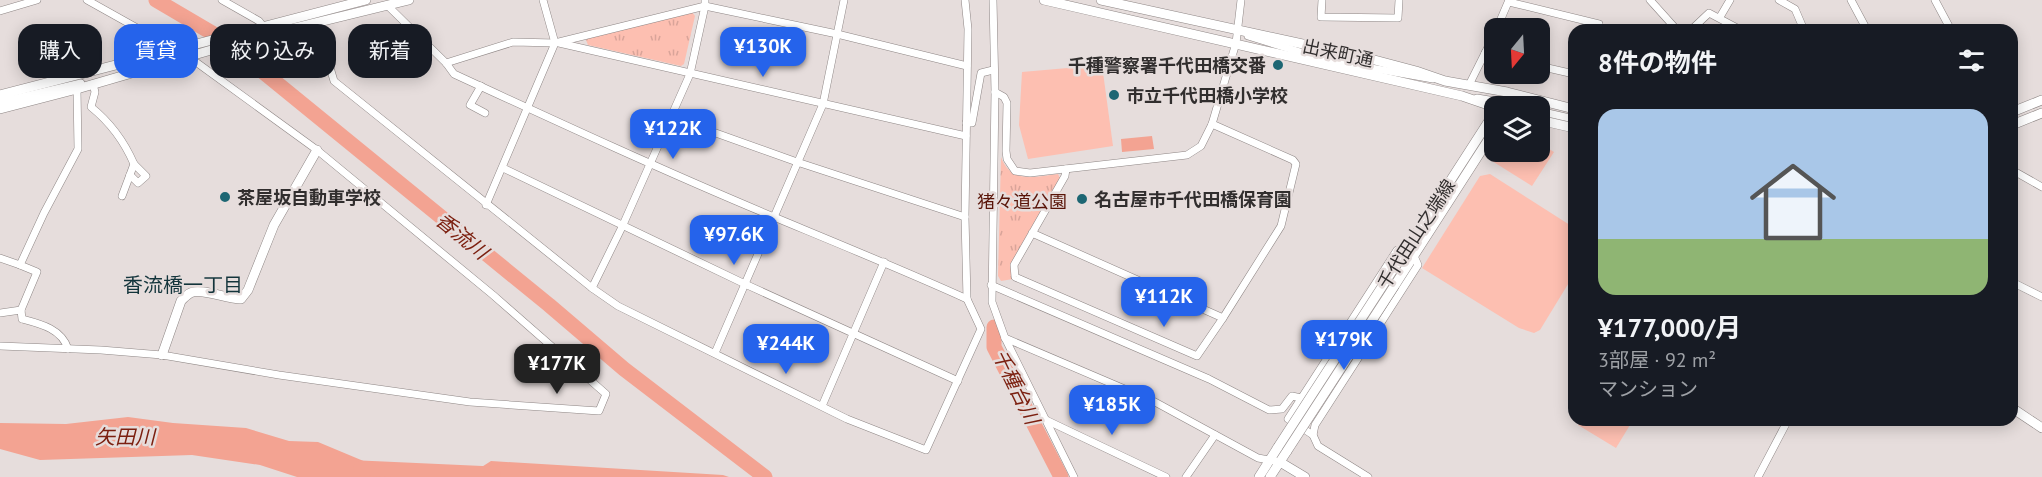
<!DOCTYPE html>
<html lang="ja">
<head>
<meta charset="utf-8">
<style>
  :root { --surface:#171b24; --page:#242831; --text:#f1f3f6; --muted:#9ea1a6; --line:#363941; --accent:#2563eb }
  body { margin:0; font-family:"PT Sans","Noto Sans JP",sans-serif; background:var(--page); color:var(--text); height:100vh; display:flex; flex-direction:column; font-size:22px; white-space:nowrap }
  * { box-sizing:border-box; margin:0 }
  p { font-size:20px; color:var(--muted) }
  .icon { flex:none; width:33px; height:33px; fill:none; stroke:currentColor; stroke-width:2; stroke-linecap:round; stroke-linejoin:round }
  .map { position:relative; flex:1; overflow:hidden }
  .drawer { position:absolute; left:1568px; top:24px; width:450px; height:402px; display:flex; flex-direction:column; background:var(--surface); border-radius:18px; box-shadow:0 3px 15px #0003 }
  .drawer>* { flex:none }
  .top-card { position:absolute; left:18px; top:24px; width:570px; height:54px; display:flex; gap:12px }
  .needle { width:39px; rotate:198deg }
  .controls { position:absolute; left:1484px; top:18px; display:grid; gap:12px }
  .controls a { display:grid; place-items:center; width:66px; height:66px; border-radius:12px; background:var(--surface); box-shadow:0 3px 15px #0003; font-size:30px }
  .price { position:absolute; translate:-50% -51px; padding:0 14px; border-radius:12px; background:var(--accent); color:#fff; font-size:20px; line-height:39px; filter:drop-shadow(0 2px 3px #0008) }
  .price::after { content:''; position:absolute; left:50%; top:36px; width:18px; height:14px; margin-left:-9px; background:inherit; clip-path:polygon(0 0,100% 0,50% 100%) }
  .price.active { background:#222; color:#fff }
  ul { padding:0; list-style:none }
  li { display:grid; align-content:center; gap:12px; height:318px; padding:0 30px }
  li+li { border-top:2px solid var(--line) }
  li span { display:grid; place-items:center; height:186px; border-radius:18px; color:#555 }
  li>.icon { margin-inline-start:auto }
  span .icon { width:108px; height:108px; fill:#fffc; stroke-width:1 }
  li b { font-size:26px }
  h2 { display:flex; justify-content:space-between; align-items:center; height:72px; padding:0 30px; font-size:26px }
  .chip { padding:0 21px; border-radius:18px; background:var(--surface); box-shadow:0 3px 15px #0003; font-size:21px; line-height:54px }
  .chip.active { background:var(--accent); color:#fff }
  .map>svg:first-child { display:block }
</style>
</head>
<body>
<div class="map">
<svg width="2042" height="477" viewBox="0 0 2042 477">
  <defs>
    <pattern id="grass-tufts" width="24" height="20" patternUnits="userSpaceOnUse" patternTransform="scale(1.5)"><rect width="24" height="20" fill="#fdbfb1"/><path d="M3 7l-1-3M5 7V3M7 7l1-3M15 17l-1-3M17 17v-4M19 17l1-3" fill="none" stroke="#d9a499"/></pattern>
  </defs>
  <rect width="100%" height="100%" fill="#e6dddc"/>
  <g fill="url(#grass-tufts)">
    <path d="M692,12L695,16L684,64L681,66L588,45L586,40L588,38Z"/>
    <path d="M1001,157C1011,184 1034,177 1058,174L1060,178L1011,264L1013,279L1001,281L998,276Z"/>
  </g>
  <g fill="#fdbfb1">
    <path d="M1102,65L1113,146L1028,159L1019,125L1022,72Z"/>
    <path d="M1539,143L1554,152L1532,186L1492,161L1498,152H1539Z"/>
    <path d="M1490,174L1573,227V276L1540,330L1534,333L1519,328L1422,268L1480,176Z"/>
    <path d="M1581,420H1633L1616,448L1578,425Z"/>
  </g>
  <g fill="#f3a392">
    <path d="M1152,136L1154,149L1122,152L1121,139Z"/>
    <path d="M128,417L173,423L246,428L289,441L318,442L397,475L409,477H297L260,465L192,455L40,460L0,449V423L66,424Z"/>
    <path d="M491,461L723,475L729,477H466Z"/>
  </g>
  <g fill="none" stroke-linecap="round" stroke-linejoin="round">
    <g stroke="#f3a392" stroke-width="15">
      <path d="M156,0L224,40L549,305L624,369L765,477"/>
      <path d="M994,327V347L1061,477"/>
      <path d="M361,468L493,474"/>
    </g>
    <g stroke="#8e8685" stroke-width="8">
      <g id="street">
        <path d="M222,0L259,21L263,26"/>
        <path d="M993,0L995,92L992,302L1005,338L1074,477"/>
        <path d="M1322,0L1321,17L1398,18L1399,0"/>
        <path d="M1650,0L1677,30"/>
        <path d="M1779,0L1795,9L1804,30"/>
        <path d="M1851,0L1867,30"/>
        <path d="M1935,0L1951,30"/>
        <path d="M1509,2L1599,24L1597,30"/>
        <path d="M388,6L446,63L454,74C560,123 666,172 774,217C839,244 903,270 967,299"/>
        <path d="M0,11L37,0"/>
        <path d="M1720,17L1730,0"/>
        <path d="M317,24L334,81L592,288L618,306L847,419L926,450L981,329L967,299L965,217L968,29L965,0"/>
        <path d="M1497,28L1509,0"/>
        <path d="M1691,30L1709,13L1741,30"/>
        <path d="M1248,36L1326,60L1433,79"/>
        <path d="M559,43L966,136"/>
        <path d="M1485,53L1494,55"/>
        <path d="M446,63L513,42L555,43L705,6L837,34L967,66"/>
        <path d="M1539,66L1574,74"/>
        <path d="M93,84L95,92L91,107C111,123 124,141 134,164L122,196"/>
        <path d="M1469,85L1494,35"/>
        <path d="M481,86L470,105L485,113"/>
        <path d="M995,92L1004,97L1007,103L1006,151L1007,159L1015,171L1030,173L1187,155L1201,146L1212,124L1236,43L1241,0"/>
        <path d="M1477,98L1501,102"/>
        <path d="M0,102L81,83"/>
        <path d="M1539,111L1574,119"/>
        <path d="M671,117L797,162L965,217"/>
        <path d="M966,123H972L981,73L993,70"/>
        <path d="M1212,124L1293,160L1296,164L1281,226L1223,318"/>
        <path d="M503,168L745,284L958,381"/>
        <path d="M2012,170L2042,187"/>
        <path d="M130,175L138,183L146,176L134,164"/>
        <path d="M486,205L555,43L543,0"/>
        <path d="M1032,233L1223,318L1197,356L1015,277L1014,265L1065,176L1066,169"/>
        <path d="M0,258L20,265"/>
        <path d="M2012,282L2042,297"/>
        <path d="M991,285L1209,379L1269,410L1282,409L1292,396L1301,398"/>
        <path d="M592,288L622,227L690,74L705,6V0"/>
        <path d="M0,313L21,310"/>
        <path d="M1005,338L1155,402L1258,458L1280,462"/>
        <path d="M0,346L101,350L162,355L279,375L470,402L599,411L606,394L493,295L317,150L189,57L87,0"/>
        <path d="M68,349C62,329 41,324 22,319L21,310L37,272L20,265L44,213L78,149L77,89"/>
        <path d="M715,353L823,104L844,0"/>
        <path d="M822,406L884,262"/>
        <path d="M1046,420L1166,477"/>
        <path d="M1313,435L1288,419L1397,250H1406"/>
        <path d="M1186,477L1215,435"/>
        <path d="M1368,477L1318,446L1313,435L1315,425L1418,265L1414,256"/>
        <path d="M1758,477L1788,420"/>
      </g>
    </g>
    <g stroke="#8e8685" stroke-width="10">
      <g id="secondary">
        <path d="M1044,0L1462,96L1494,107"/>
        <path d="M1101,0L1367,58L1416,71L1445,81L1507,92L1574,109"/>
        <path d="M0,95L366,0"/>
        <path d="M1511,106L1519,96"/>
        <path d="M0,109L77,89L249,39L409,0"/>
        <path d="M2012,112L2042,100"/>
        <path d="M1539,120L1574,128"/>
        <path d="M2012,125L2042,113"/>
        <path d="M1387,279L1494,113"/>
        <path d="M1395,285L1494,131"/>
        <path d="M162,355L181,301C185,297 188,293 193,292C204,289 227,299 241,299L248,290L274,225L317,150"/>
        <path d="M2012,408L2042,428"/>
        <path d="M1280,462L1305,477"/>
        <path d="M1259,477L1278,447"/>
        <path d="M1270,477L1287,451"/>
      </g>
    </g>
    <use href="#street" stroke="#fff" stroke-width="7"/>
    <use href="#secondary" stroke="#fff" stroke-width="9"/>
    <g stroke="#8e8685" stroke-width="10" stroke-linecap="butt">
      <g id="secondary-bridge">
        <path d="M1278,447L1387,279"/>
        <path d="M1287,451L1395,285"/>
      </g>
    </g>
    <use href="#secondary-bridge" stroke="#fff" stroke-width="9"/>
  </g>
  <g fill="#1d6673" stroke="#e6dddc" stroke-width="2">
    <circle cx="1278" cy="65" r="6"/>
    <circle cx="1114" cy="95" r="6"/>
    <circle cx="225" cy="197" r="6"/>
    <circle cx="1082" cy="199" r="6"/>
  </g>
  <g text-anchor="middle" dominant-baseline="central" stroke-width="5" stroke-linejoin="round" paint-order="stroke">
    <g font-size="18" fill="#312e2e" stroke="#e6dddc">
      <text transform="translate(1338 53) rotate(12)">出来町通</text>
      <text transform="translate(1416 234) rotate(-57)">千代田山之端線</text>
    </g>
    <g font-size="18" font-weight="bold" fill="#312e2e" stroke="#e6dddc" text-anchor="start">
      <text x="1266" y="65" text-anchor="end">千種警察署千代田橋交番</text>
      <text x="1126" y="95">市立千代田橋小学校</text>
      <text x="237" y="197">茶屋坂自動車学校</text>
      <text x="1094" y="199">名古屋市千代田橋保育園</text>
    </g>
    <g font-size="18" fill="#591408" stroke="#e6dddc">
      <text x="1022" y="201">猪々道公園</text>
    </g>
    <g font-size="20" font-style="italic" fill="#7c2010" stroke="#e6dddc">
      <text transform="translate(462 236) rotate(39)">香流川</text>
      <text transform="translate(1016 387) rotate(64)">千種台川</text>
      <text x="125" y="437">矢田川</text>
    </g>
    <g font-size="20" fill="#13343b" stroke="#e6dddc">
      <text x="183" y="285">香流橋一丁目</text>
    </g>
  </g>
</svg>
<div class="controls">
<a><svg class="needle" viewBox="-14 -14 28 28"><path d="M0-13l5 13h-10z" fill="#e53935"/><path d="M0 13l5-13h-10z" fill="#9ea1a6"/></svg></a>
<a><svg class="icon" aria-label="layers" viewBox="0 0 24 24"><path d="M12 4l9 5-9 5-9-5zM3 14l9 5 9-5"/></svg></a>
</div>
<b class="price" style="left:763px;top:78px">¥130K</b>
<b class="price" style="left:673px;top:160px">¥122K</b>
<b class="price" style="left:734px;top:266px">¥97.6K</b>
<b class="price" style="left:1164px;top:328px">¥112K</b>
<b class="price" style="left:1344px;top:371px">¥179K</b>
<b class="price" style="left:786px;top:375px">¥244K</b>
<b class="price active" style="left:557px;top:395px">¥177K</b>
<b class="price" style="left:1112px;top:436px">¥185K</b>
<div class="top-card">
<a class="chip">購入</a>
<a class="chip active">賃貸</a>
<a class="chip">絞り込み</a>
<a class="chip">新着</a>
</div>
<section class="drawer">
<h2>8件の物件<svg class="icon" aria-label="filters" viewBox="0 0 24 24"><path d="M4 7h16M4 17h16"/><circle cx="9" cy="7" r="2"/><circle cx="15" cy="17" r="2"/></svg></h2>
<ul>
<li><span style="background:linear-gradient(#a9c7e8 70%,#8fb573 0)"><svg class="icon" aria-label="home" viewBox="0 0 24 24"><path d="M3 11l9-7 9 7M6 9v11h12V9"/></svg></span><div><b>¥177,000/月</b><p>3部屋 · 92 m²</p><p>マンション</p></div></li>
</ul>
</section>
</div>
</body>
</html>
